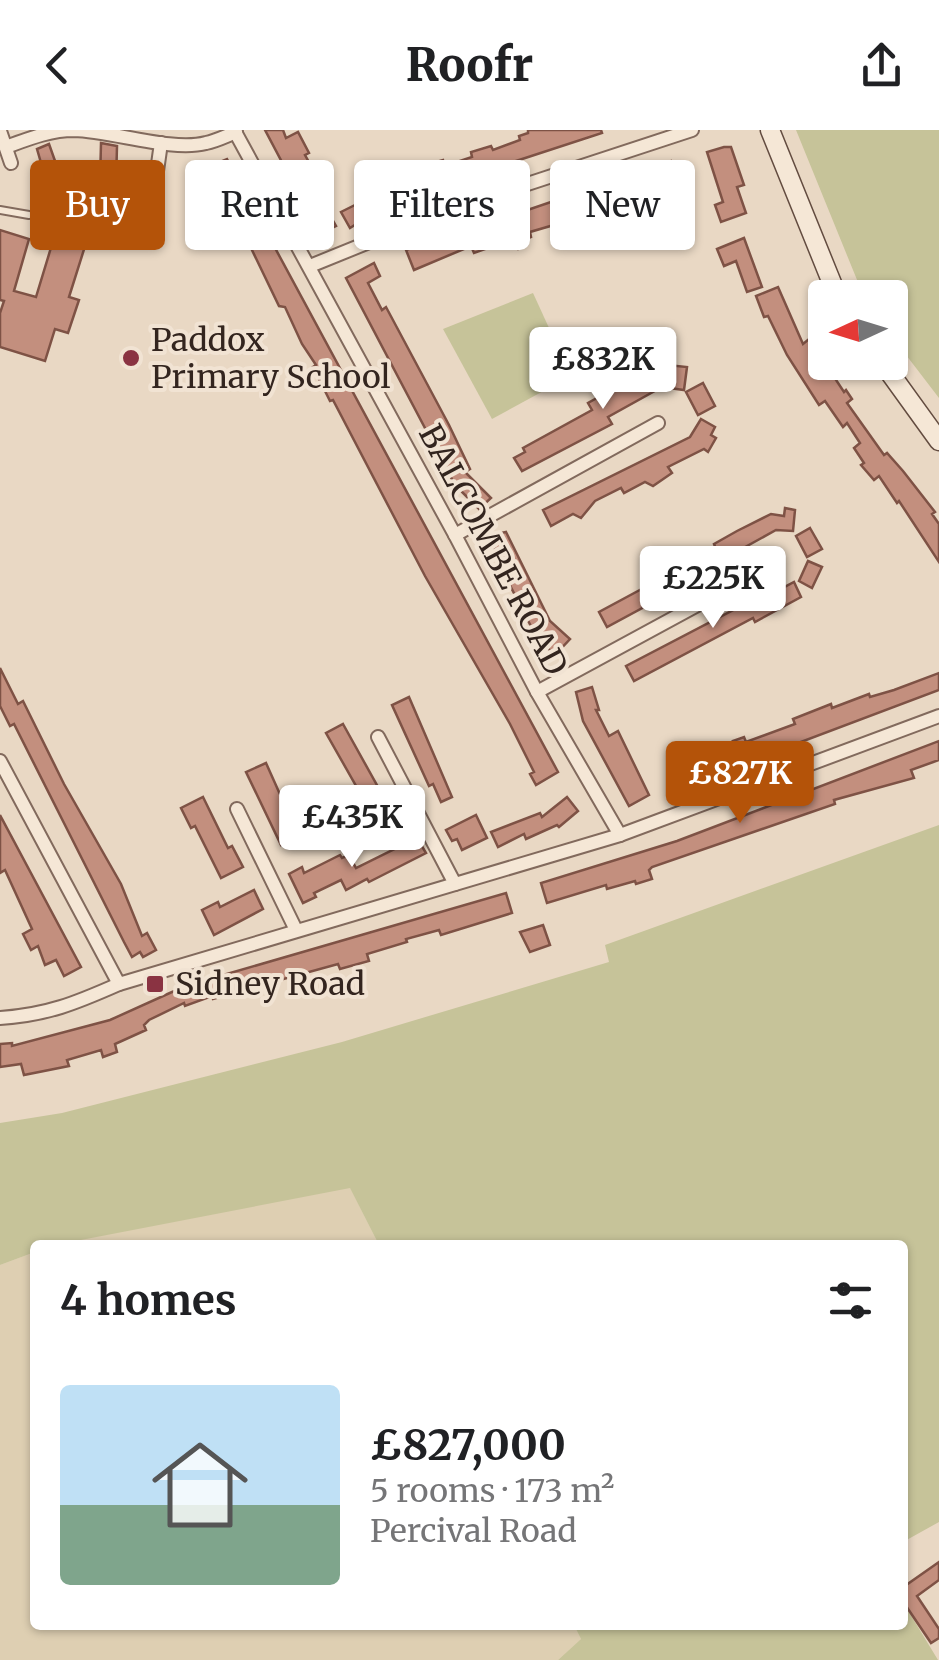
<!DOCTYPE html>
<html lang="en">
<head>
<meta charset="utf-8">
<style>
  :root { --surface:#fff; --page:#f2f2f2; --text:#202124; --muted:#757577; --line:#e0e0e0; --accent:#b45309 }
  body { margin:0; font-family:Merriweather,serif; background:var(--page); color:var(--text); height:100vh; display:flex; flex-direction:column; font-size:38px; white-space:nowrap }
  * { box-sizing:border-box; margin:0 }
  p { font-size:32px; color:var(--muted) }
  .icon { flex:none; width:55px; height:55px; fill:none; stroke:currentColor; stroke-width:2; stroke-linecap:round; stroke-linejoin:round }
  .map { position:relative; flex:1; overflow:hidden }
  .details { position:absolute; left:30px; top:1110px; width:878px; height:390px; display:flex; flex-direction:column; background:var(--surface); border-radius:10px; box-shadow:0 2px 8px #0004 }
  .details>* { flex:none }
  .top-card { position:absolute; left:30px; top:30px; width:880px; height:90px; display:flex; gap:20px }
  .needle { width:65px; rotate:266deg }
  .buttons { position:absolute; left:808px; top:150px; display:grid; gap:20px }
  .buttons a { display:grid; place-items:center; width:100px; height:100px; border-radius:10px; background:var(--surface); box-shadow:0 2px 8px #0004; font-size:50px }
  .price { position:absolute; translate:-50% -85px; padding:0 22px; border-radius:10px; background:#fff; color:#222; font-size:32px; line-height:65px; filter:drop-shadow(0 2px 5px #0008) }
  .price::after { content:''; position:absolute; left:50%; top:60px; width:30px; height:22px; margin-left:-15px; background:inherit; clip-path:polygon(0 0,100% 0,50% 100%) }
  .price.on { background:var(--accent); color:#fff }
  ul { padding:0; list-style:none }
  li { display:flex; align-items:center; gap:30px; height:250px; padding:0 30px }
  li+li { border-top:2px solid var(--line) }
  li span { display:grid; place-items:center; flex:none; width:280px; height:200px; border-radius:10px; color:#555 }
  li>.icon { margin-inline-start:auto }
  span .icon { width:120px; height:120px; fill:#fffc; stroke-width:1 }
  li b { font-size:42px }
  h2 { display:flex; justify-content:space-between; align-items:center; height:120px; padding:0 30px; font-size:42px }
  .pill { padding:0 35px; border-radius:10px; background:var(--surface); box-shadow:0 2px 8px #0004; font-size:35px; line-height:90px }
  .pill.on { background:var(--accent); color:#fff }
  header { display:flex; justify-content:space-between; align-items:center; height:130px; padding:0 30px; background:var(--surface); font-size:45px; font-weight:800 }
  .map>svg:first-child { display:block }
</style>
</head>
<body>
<header><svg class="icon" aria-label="back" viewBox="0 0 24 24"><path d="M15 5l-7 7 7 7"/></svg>Roofr<svg class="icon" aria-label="share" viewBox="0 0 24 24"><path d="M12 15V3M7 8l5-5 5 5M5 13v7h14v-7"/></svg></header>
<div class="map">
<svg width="939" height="1530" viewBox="0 0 939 1530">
  <rect width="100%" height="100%" fill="#e9d8c4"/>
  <g fill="#decfb2">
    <path d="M350,1057L379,1115H55L62,1113Z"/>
    <path d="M35,1122V1495H574L581,1509L558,1530H0V1135Z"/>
  </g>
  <g fill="#c6c399">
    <path d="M796,0H939V268L890,204V168L864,167Z"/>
    <path d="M533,163L571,246L492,289L443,199Z"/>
    <path d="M939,695V1392L903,1412L902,1115H379L350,1058L55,1115H35V1122L0,1135V993L62,983L342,912L609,832L605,815Z"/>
    <path d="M904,1474L938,1530H558L581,1509L574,1495H902Z"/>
  </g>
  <g fill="#c38f7e" stroke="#7e5245" stroke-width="2.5">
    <path d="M265,0H283L286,8L298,2L309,23L305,25L310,34L303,38L336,96L320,104Z"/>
    <path d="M528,0H601L602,3L427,60L372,84L350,98L341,82L375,65L372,57L396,47L395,44L443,30L445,36L472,27L471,22L491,16L493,20L520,10L519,6L528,3Z"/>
    <path d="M101,13L117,16L116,54L100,53Z"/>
    <path d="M49,14L60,45L46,50L37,19Z"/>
    <path d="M724,17H731L744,55L737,57L746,83L721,92L715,75L723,72L707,22Z"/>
    <path d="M227,29L558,642L536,655L530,644L534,642L510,594L425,446L333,270L330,271L313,237L316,235L302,214L285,177L279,176L222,58L215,61L211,51L218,48L213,35Z"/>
    <path d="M671,31L675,44L664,48L665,50L571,90L530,102L531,107L526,109L525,116L518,119L510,113L500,117L499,114L474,123L471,116L414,140L406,120L496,86L498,90Z"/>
    <path d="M67,65L98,75L69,167L79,170L68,203L55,199L45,231L0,217V183L4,171L0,170V100L29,109L14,161L36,167Z"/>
    <path d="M744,108L762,157L747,162L736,131L724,136L717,119Z"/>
    <path d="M374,133L380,146L368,153L382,180L386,177L449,295L470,339L465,342L491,368L479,379L455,355L346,148Z"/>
    <path d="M778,157L803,214L809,209L844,262L846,260L852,269L847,273L884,325L887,323L903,341L935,382L932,384L939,394V432L899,371L897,373L879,346L874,350L861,335L864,333L854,318L860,313L847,293L843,297L825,271L819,275L787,225L768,186L764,187L756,166Z"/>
    <path d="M658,234L687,237L684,260L662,257L608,287L612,294L522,341L514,328L525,322L523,318L592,280L588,273Z"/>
    <path d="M703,253L715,276L698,285L686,262Z"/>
    <path d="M701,289L715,297L711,305L716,308L708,322L704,319L668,337L672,343L653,356L645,352L624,363L621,358L595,371L581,388L573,384L551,396L543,380L690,307Z"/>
    <path d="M785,378L795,380L793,401L776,400L720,431L722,435L607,497L599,482L716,419L714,414L737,401L771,384L784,386Z"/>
    <path d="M810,398L822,419L807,427L796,406Z"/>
    <path d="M506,402L550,491L570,509L555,525L537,508L496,428L492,405Z"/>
    <path d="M808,431L822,437L812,458L799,451Z"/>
    <path d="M794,452L801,467L755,492L753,488L634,551L626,536L745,474L747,477Z"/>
    <path d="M0,538L18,574L23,571L64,654L121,754L142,806L147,803L156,820L143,827L140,822L132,827L124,812L14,594L10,596L0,576Z"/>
    <path d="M939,543V560L692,653L686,637L697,633L694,625L706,621L708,625L735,615L733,611L744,607L746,612L795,594L793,589L831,574L832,578L869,564L870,567L894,560Z"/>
    <path d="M592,557L599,580H596L609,606L618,601L649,665L629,676L583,591L576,562Z"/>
    <path d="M409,567L452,667L441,672L433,654L429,656L392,575Z"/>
    <path d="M343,594L398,693L388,698L379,680L372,684L326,603Z"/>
    <path d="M939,611V630L911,640L914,648L834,670L835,674L652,737L649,740L652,749L636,754L635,751L607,759L606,755L547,773L541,753L677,711Z"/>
    <path d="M266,633L287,680L296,708L281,715L246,642Z"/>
    <path d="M203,667L228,718L232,716L243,737L221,748L195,696L191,698L181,678Z"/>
    <path d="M567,667L578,681L559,697L557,695L526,709L524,704L498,717L491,702L540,683L542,687Z"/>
    <path d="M0,685L81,837L64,846L56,830L45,835L38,816L31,820L23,804L32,799L5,740L0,743Z"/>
    <path d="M476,685L487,708L462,720L457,709L452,711L446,700Z"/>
    <path d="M417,708L426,723L369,752L367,749L346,760L341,750L314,763L316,767L303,773L289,744L302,737L304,743L340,725L342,728L349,725L356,738Z"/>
    <path d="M254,760L263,779L214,805L202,780L218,772L220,777Z"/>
    <path d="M506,763L512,783L441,805L439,800L406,809L407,812L367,824L369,831L340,839L338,834L280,850L279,846L248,856L249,859L213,869L212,866L185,876L184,873L149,890L144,895L146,900L115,914L117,922L103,927L101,920L67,930L69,936L24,945L21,934L0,937V914L12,913V916L110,890L172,862L213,848Z"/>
    <path d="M543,795L550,815L530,822L520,802Z"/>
    <path d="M939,1432V1450L917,1466L939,1499V1508L931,1513L902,1470V1458Z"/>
  </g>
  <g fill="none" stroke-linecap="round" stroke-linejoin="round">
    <g stroke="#826a5d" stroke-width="10">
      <path id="service" d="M0,80L29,85"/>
    </g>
    <g stroke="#826a5d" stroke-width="16">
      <g id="minor">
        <path d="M234,0L455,405L537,562L620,705"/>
        <path d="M0,1L11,33"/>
        <path d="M6,17C28,9 50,0 74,0C113,1 172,22 206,13C216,11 226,6 236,2"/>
        <path d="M155,55L161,13"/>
        <path d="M310,136L448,80L692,0"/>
        <path d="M455,405L658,293"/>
        <path d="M537,562L771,435"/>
        <path d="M378,607L455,754"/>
        <path d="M0,631L119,854"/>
        <path d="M237,679L296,800"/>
        <path d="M0,888C47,885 76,873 119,854L620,705L939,586"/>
      </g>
    </g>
    <g stroke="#634c40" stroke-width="21">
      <g id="secondary">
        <path d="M770,0L838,168"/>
        <path d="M882,232L939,311"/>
      </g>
    </g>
    <use href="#service" stroke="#f5e7d6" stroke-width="6"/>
    <use href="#minor" stroke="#f5e7d6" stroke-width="12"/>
    <use href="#secondary" stroke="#f5e7d6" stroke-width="18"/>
  </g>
  <g fill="#8a3342" stroke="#f1e3d3" stroke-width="4">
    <circle cx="131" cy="228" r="10"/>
    <rect x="145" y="844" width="20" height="20" rx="5"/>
  </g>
  <g text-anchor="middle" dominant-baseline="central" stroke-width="8" stroke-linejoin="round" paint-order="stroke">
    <g font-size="32" fill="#33251f" stroke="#f1e3d3" text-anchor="start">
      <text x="151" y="210">Paddox<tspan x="151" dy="37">Primary School</tspan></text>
      <text x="175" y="854">Sidney Road</text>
    </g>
    <g font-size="32" fill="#33251f" stroke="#f1e3d3">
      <text transform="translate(493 420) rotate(62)">BALCOMBE ROAD</text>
    </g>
  </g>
</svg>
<div class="buttons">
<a><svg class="needle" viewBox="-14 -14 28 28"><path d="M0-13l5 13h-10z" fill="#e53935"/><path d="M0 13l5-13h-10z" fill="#757577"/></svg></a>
</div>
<b class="price" style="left:603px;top:282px">£832K</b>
<b class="price" style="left:713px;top:501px">£225K</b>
<b class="price on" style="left:740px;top:696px">£827K</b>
<b class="price" style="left:352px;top:740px">£435K</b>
<div class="top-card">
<a class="pill on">Buy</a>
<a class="pill">Rent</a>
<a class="pill">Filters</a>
<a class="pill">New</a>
</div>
<section class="details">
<h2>4 homes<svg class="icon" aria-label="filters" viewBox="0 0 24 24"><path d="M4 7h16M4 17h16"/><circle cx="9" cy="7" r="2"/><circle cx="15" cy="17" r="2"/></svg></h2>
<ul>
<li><span style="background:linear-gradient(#bfe0f5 60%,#7fa58c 0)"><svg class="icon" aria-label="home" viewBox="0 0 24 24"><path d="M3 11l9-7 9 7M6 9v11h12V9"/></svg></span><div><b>£827,000</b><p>5 rooms · 173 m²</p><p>Percival Road</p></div></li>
</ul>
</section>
</div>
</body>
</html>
